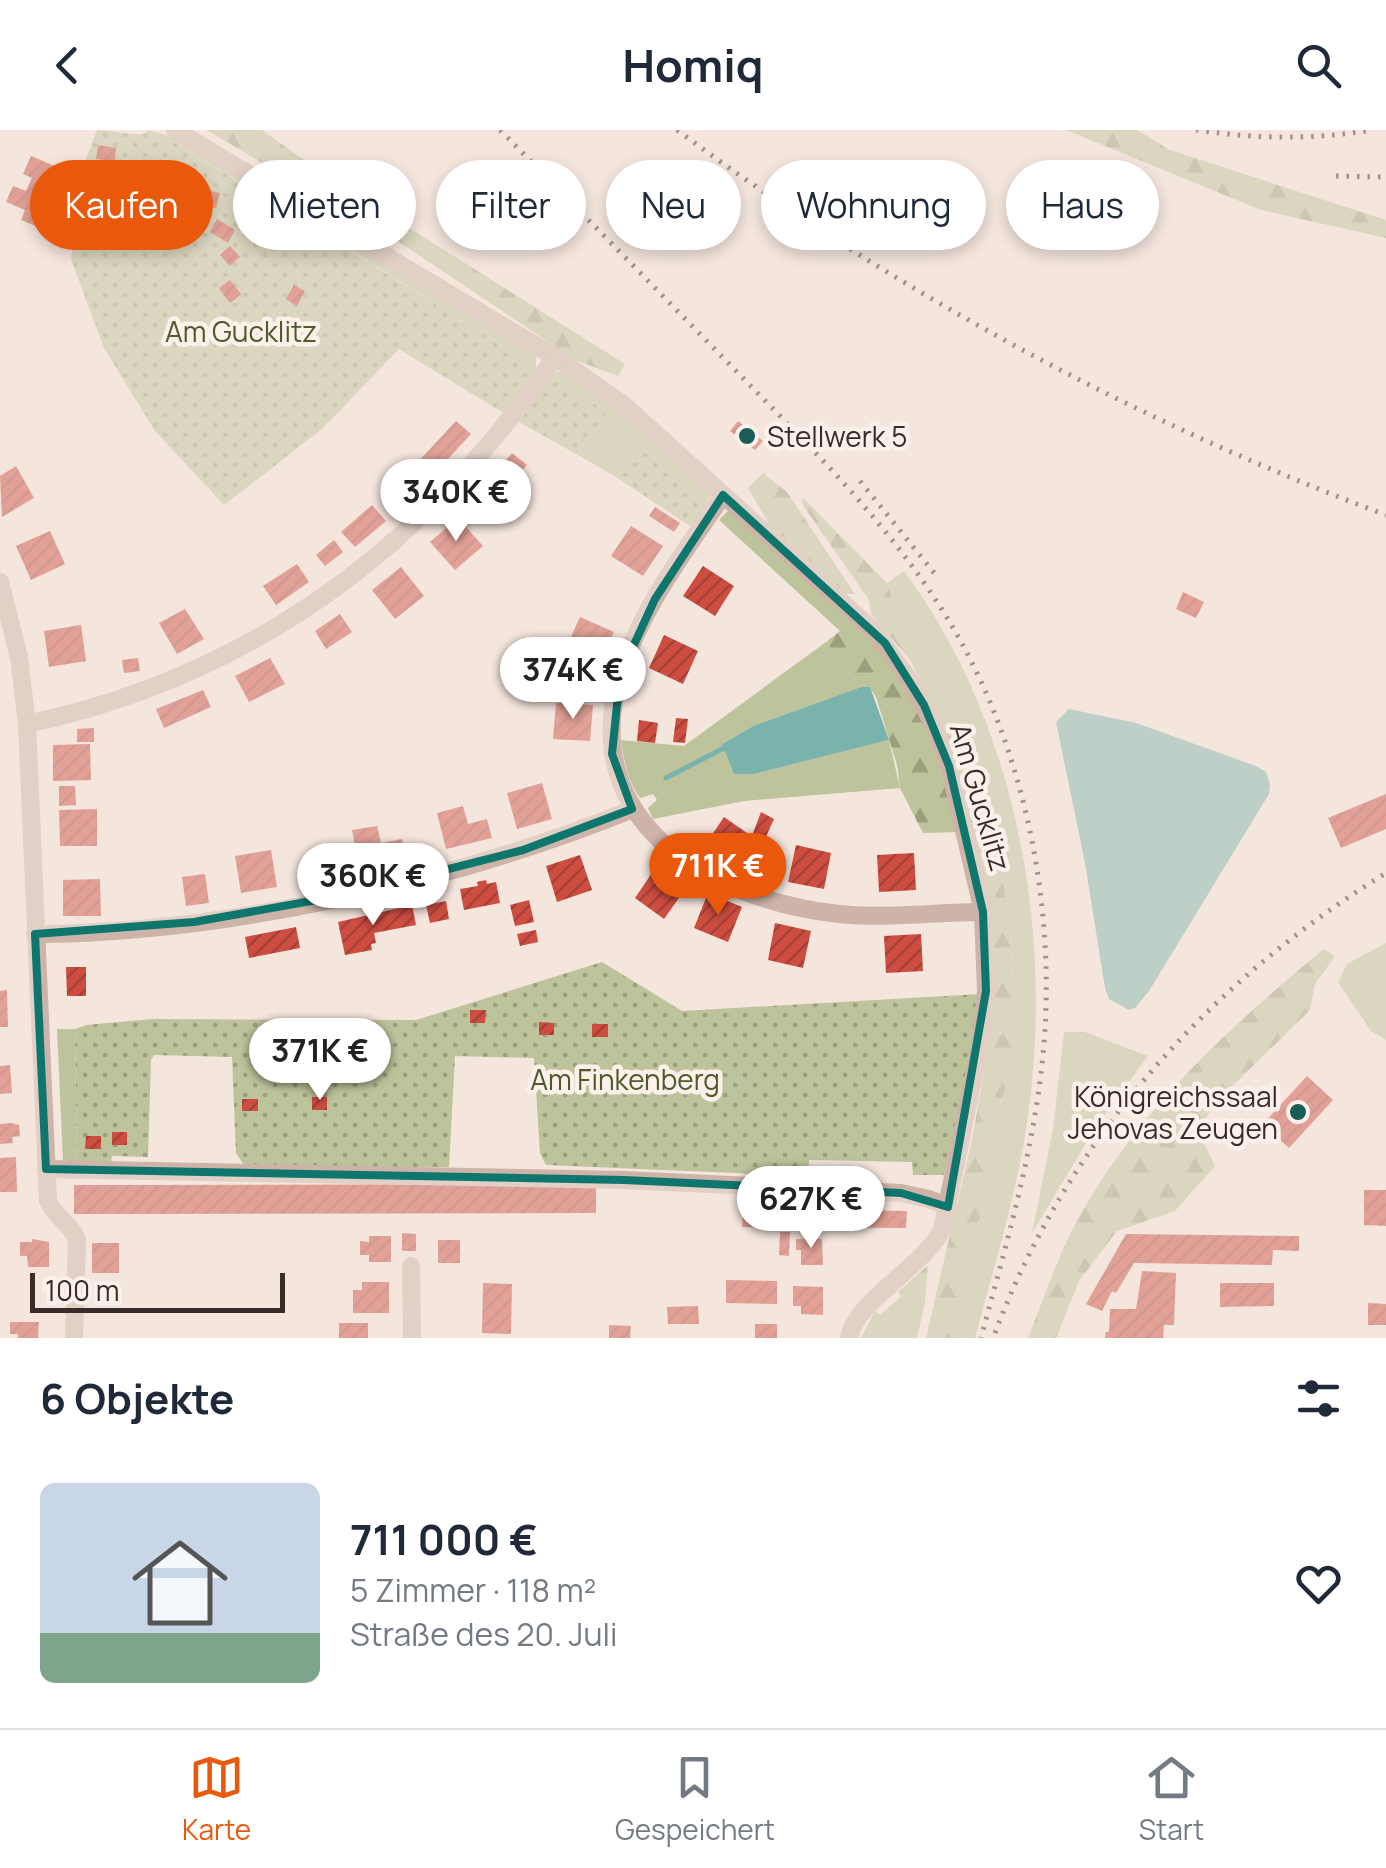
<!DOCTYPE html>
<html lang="de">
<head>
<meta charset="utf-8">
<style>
  :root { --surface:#fff; --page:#f6f6f7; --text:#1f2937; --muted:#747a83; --line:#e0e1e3; --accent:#ea580c }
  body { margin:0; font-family:Manrope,sans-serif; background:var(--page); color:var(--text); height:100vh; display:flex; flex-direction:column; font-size:38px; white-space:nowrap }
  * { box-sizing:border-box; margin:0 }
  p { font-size:32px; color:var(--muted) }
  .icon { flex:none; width:55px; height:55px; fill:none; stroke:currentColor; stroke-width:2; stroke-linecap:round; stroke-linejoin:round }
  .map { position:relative; height:1208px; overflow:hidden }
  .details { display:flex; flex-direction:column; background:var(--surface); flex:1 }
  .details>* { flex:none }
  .hud { position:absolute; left:30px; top:30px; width:1328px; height:90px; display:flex; gap:20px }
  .scale { position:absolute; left:30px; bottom:25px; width:255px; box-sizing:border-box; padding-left:10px; border:5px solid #392b28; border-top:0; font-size:28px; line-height:35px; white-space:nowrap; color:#392b28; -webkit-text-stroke:8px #fbf0ea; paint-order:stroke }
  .price { position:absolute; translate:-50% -85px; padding:0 22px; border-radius:35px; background:#fff; color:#222; font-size:32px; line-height:65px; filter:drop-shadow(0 2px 5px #0008) }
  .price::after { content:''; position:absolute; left:50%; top:60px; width:30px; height:22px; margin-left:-15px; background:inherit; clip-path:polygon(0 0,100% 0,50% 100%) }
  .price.current { background:var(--accent); color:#fff }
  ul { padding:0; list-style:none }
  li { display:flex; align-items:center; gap:30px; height:250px; padding:0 40px }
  li span { display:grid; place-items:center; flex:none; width:280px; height:200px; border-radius:15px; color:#555 }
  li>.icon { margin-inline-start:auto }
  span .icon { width:120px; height:120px; fill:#fffc; stroke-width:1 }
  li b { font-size:42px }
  h2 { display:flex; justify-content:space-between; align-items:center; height:120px; padding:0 40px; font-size:42px }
  .pill { padding:0 35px; border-radius:45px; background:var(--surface); box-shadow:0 5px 15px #0003; font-size:35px; line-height:90px }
  .pill.current { background:var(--accent); color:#fff }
  header { display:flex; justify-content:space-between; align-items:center; height:130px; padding:0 40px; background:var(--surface); font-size:45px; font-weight:700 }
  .tabs { display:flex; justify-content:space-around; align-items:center; height:140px; border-top:2px solid var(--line); background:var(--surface); font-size:28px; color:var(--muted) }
  .tabs a { display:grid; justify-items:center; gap:5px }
  .tabs .current { color:var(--accent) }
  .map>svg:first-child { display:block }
</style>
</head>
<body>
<header><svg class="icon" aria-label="back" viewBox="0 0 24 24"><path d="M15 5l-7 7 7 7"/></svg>Homiq<svg class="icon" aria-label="search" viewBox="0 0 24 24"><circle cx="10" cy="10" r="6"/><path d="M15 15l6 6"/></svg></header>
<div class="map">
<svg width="1386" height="1208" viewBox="0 0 1386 1208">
  <defs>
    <pattern id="forest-firs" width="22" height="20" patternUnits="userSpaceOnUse" patternTransform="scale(2.5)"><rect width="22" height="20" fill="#bdc49b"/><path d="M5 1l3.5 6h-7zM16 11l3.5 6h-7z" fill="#9b9f7e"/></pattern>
    <pattern id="garden-dots" width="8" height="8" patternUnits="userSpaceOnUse" patternTransform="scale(2.5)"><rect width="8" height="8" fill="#bdc49b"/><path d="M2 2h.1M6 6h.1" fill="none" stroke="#9b9f7e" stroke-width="1.8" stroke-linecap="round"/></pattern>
    <pattern id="building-hatch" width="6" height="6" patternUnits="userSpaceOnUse" patternTransform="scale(2.5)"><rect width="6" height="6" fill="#cd4d41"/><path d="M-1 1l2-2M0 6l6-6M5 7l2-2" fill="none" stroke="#a74036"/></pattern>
  </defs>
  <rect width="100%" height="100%" fill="#f4e5dd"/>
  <g fill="#bdc49b">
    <path d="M147,0L166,5L198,22L330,100L334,110L176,13L147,3Z"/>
    <path d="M297,25L395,89L386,103L279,43Z"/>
    <path d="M344,108L536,226V242L529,232L337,112Z"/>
    <path d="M563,241L614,277L711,365L708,370L642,317L616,347L578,325L607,283L552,243Z"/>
    <path d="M904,441C1018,595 1055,806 1027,993C1016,1066 994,1137 975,1208H955L961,1164L976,1117V1097L985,1076L992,1037L998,981L1013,936L1015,879L1009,787L999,724L981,654L953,586L939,565L924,557L910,530L919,528L921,512L896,481L887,453Z"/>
    <path d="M826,512L861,557L753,596L723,613L734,643L754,644L889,610L900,658L744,671L653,689L648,678L657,670L653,664L640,668C627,649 624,632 621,610L684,616Z"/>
    <path d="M1386,813V910L1371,901L1338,852L1347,834Z"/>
    <path d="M57,899H75L77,1033L63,1030Z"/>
    <path d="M1064,902H1085L1148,926L1095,998L1032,1103L1053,999Z"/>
    <path d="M901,1167L917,1177L925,1172L917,1208H861L875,1181L880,1185Z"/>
  </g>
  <g fill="url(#forest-firs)">
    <path d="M207,0H262L297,25L279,43Z"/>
    <path d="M1066,0H1137L1170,20L1386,90V108L1261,80Z"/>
    <path d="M395,89L625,234L618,246L575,230L386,103Z"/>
    <path d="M763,343L787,362L855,464H846L769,394L748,358Z"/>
    <path d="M803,368L887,453L896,481L921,512L920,528L910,530L871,484L869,470L802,374Z"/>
    <path d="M729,380C787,432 861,486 902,552C931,598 944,652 961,702L923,703L900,658L897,635L876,567L870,558L861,557L826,512L840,501L719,390Z"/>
    <path d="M924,557L939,565L953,586L981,654L999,724L1009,788L1015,879L1013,936L998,981L992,1037L985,1076L976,1097V1117L961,1164L955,1208H926L972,1010L990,908L993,854Z"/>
    <path d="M1324,819L1335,826L1315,854L1310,880L1216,972L1198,1001L1215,1036L1175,1081L1117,1101L1079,1151L1056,1208H1028C1043,1171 1056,1130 1075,1095C1134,984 1228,898 1324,819Z"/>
    <path d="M928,1135L925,1172L918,1177L904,1171L898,1162Z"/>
  </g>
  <g fill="url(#garden-dots)">
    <path d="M97,0C112,0 134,7 147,3L176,13L529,232L536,242L505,284L399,219L322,299L224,375L155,301L104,218L71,129L84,34Z"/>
    <path d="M552,243L607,283L578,325L519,292Z"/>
    <path d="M642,317L708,370L693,398L616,347Z"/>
    <path d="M602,832L682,881L980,864L973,914L944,1045H913L912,1032L809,1030L808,1046L546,1035L540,1023L534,928L455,926L449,1037L246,1038L236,1023L232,927L154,925L151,930L148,1027L112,1026L111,1034L77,1033L75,899L86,895L152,889L416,890Z"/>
  </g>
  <g fill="#7ab3ac">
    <path d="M861,557H870L889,610L754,644H734L722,614L753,596Z"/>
    <path d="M1069,579L1136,593L1256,636L1266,642L1270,655L1269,664L1149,861L1135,878L1129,880L1109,869L1105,858L1085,733L1056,592Z"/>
  </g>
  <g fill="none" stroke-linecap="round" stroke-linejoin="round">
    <path stroke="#7ab3ac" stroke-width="5" d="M666,648L724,618"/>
  </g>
  <g fill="url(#building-hatch)">
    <path d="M98,15L116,18L115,31L96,29Z"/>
    <path d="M31,26L71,43L64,61L51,56L36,96L21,90L25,80L6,72L13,56L26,61L32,48L23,44Z"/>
    <path d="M201,59L220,63L216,78L210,77L211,71L199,68Z"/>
    <path d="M217,89L235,100L228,113L210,102Z"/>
    <path d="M230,116L240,127L230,136L220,125Z"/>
    <path d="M230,150L241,164L230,173L219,158Z"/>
    <path d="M294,155L305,161L297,176L286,169Z"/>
    <path d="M456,291L471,304L433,345L419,331Z"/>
    <path d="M738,291L763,311L755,320L730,301Z"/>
    <path d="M512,323L527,335L499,368L484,355Z"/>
    <path d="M16,336L34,368L2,387L0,346Z"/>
    <path d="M413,343L424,353L405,377L392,365Z"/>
    <path d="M372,375L386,391L355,417L341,402Z"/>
    <path d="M655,377L680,393L674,402L649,386Z"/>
    <path d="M458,388L483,416L455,440L430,412Z"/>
    <path d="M631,396L663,416L643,446L611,426Z"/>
    <path d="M50,401L65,434L31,450L16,416Z"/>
    <path d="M334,410L343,422L325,436L316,425Z"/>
    <path d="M297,434L309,452L276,475L263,456Z"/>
    <path d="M703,436L734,456L715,486L683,466Z"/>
    <path d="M401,437L424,466L395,489L372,460Z"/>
    <path d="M1183,462L1204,472L1196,488L1176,479Z"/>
    <path d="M185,479L204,509L177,524L159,493Z"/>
    <path d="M340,484L352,502L326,519L315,501Z"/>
    <path d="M580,487L614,502L599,535L565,520Z"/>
    <path d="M81,495L86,531L49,537L44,501Z"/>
    <path d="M664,505L698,521L683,554L649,538Z"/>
    <path d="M138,528L140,541L124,543L122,530Z"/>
    <path d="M270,528L285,554L249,572L235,546Z"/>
    <path d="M549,536L582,543L580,553L547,546Z"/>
    <path d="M203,560L211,577L164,598L156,579Z"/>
    <path d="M556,573L593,575L590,611L553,609Z"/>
    <path d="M676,588L688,589L685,613L673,612Z"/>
    <path d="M639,590L658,593L655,613L637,611Z"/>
    <path d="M94,598V612H77V599Z"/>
    <path d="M90,614L91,650L53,651V615Z"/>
    <path d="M542,653L552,689L517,699L507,663Z"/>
    <path d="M59,656H75L76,675L59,676Z"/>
    <path d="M1386,664V699L1341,718L1328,688Z"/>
    <path d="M463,676L468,694L487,689L492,708L446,719L437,683Z"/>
    <path d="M97,679V716H60L59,680Z"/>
    <path d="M761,682L774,689L750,742L740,738Z"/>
    <path d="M724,687L747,703L728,730L705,715Z"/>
    <path d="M377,696L381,713L402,709L406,728L359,737L352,700Z"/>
    <path d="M796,715L831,723L824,759L788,752Z"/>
    <path d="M271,720L277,757L241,763L235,726Z"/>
    <path d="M914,723L916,760L879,762L877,725Z"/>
    <path d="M580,725L592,760L557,772L546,736Z"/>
    <path d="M656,737L686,758L664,789L635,768Z"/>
    <path d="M205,744L209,773L186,776L182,747Z"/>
    <path d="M100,749L101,786H63V750Z"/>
    <path d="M486,750L487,754L496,752L500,773L464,780L460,759L478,756L477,752Z"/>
    <path d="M708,763L742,777L728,812L694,798Z"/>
    <path d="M529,770L534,792L515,796L510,775Z"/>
    <path d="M446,771L449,789L430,793L426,775Z"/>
    <path d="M412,775L416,795L374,803L376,813L371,814L372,820L345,825L338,792Z"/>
    <path d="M775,793L811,801L803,838L768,830Z"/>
    <path d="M296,797L300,818L249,828L245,807Z"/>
    <path d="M536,800L538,812L520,816L517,804Z"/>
    <path d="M921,804L923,841L886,843L884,806Z"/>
    <path d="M66,837H86V866H67Z"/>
    <path d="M7,860L8,897H0V861Z"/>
    <path d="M470,880H486L485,893H470Z"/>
    <path d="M539,892L554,893V905H539Z"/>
    <rect x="592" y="894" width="16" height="13"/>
    <path d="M10,935L12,963L0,964V936Z"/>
    <path d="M1307,946L1333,970L1289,1018L1263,994Z"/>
    <rect x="312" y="967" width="15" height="13"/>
    <rect x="242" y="969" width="16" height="12"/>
    <path d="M11,993L19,995L20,1006L12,1007L13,1013L0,1014V994Z"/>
    <rect x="112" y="1002" width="15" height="13"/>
    <path d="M86,1006H101V1019H85Z"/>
    <path d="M16,1027L17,1062H0V1028Z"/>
    <path d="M596,1054V1083L74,1084V1055Z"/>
    <path d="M1364,1060H1386V1096L1364,1095Z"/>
    <path d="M743,1079L907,1081L906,1098L742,1097Z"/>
    <path d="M780,1102H790L789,1126L779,1125Z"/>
    <path d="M402,1103L416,1104V1121H402Z"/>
    <path d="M1126,1104L1299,1106V1121L1273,1120L1272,1135L1134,1133L1116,1163L1112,1161L1102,1181L1086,1174Z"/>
    <path d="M369,1106H391V1132H369V1125H360V1111L369,1112Z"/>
    <path d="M32,1109L49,1112V1137H28L27,1126H20V1112H32Z"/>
    <path d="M796,1109H822L823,1135H801V1120H796Z"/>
    <rect x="438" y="1110" width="22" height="23"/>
    <rect x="92" y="1113" width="27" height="30"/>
    <path d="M1142,1141L1176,1143L1174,1195H1164L1163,1208H1105L1106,1202H1109L1110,1179H1136Z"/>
    <path d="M726,1150L777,1151V1174L726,1173Z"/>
    <path d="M362,1152H389V1183H353V1160H362Z"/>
    <path d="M483,1153L512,1154L511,1204L482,1203Z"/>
    <path d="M1220,1153H1274V1176L1220,1177Z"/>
    <path d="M793,1156L823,1157V1185L801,1184V1176H793Z"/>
    <path d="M1368,1173L1386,1174V1195H1368Z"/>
    <path d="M698,1176L699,1194H668L667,1177Z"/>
    <path d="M10,1192H39L38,1208H18V1204H10Z"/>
    <rect x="339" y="1193" width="29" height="15"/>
    <rect x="755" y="1194" width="22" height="14"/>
    <path d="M609,1195L631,1196L630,1208H609Z"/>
  </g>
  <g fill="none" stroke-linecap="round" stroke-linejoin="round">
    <g stroke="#cdb3a8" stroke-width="18">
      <path d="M175,0L555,227L624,275L875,502L911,552L937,602L949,636L983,782L986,861L981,911L942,1100C922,1138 855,1171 849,1208"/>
      <path d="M723,365C685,421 642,477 621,542C574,692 710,770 839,784C886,789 936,782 983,782"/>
      <path d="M0,452L19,527L27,594L48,1071C55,1087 72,1095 77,1110L74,1208"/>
      <path d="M27,594C253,546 426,416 555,227"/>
      <path d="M35,804C227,803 456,751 633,679"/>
      <path d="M46,1039L624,1050L901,1063L929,1069L948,1077"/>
      <path d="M411,1136L412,1208"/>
    </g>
    <g stroke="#392b28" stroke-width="5" stroke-dasharray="2.5 8" stroke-linecap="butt">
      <path d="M500,0C580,81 659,162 738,243C818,325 904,409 960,510C1026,629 1055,778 1044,913C1036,1014 1007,1111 981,1208"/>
      <path d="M677,0C894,161 1132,290 1386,385"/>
      <path d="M1196,0C1256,9 1313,10 1372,0"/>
      <path d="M1336,46L1386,47"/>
      <path d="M860,351L935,444"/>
      <path d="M995,1203C1068,1008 1211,851 1386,743"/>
    </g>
  </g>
  <path d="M0 0H1386V1208H0ZM723,365L885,513L924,575L949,636L983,782L986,861L948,1077L901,1063L624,1050L46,1039L35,804L194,792L350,764L523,720L632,679L612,624L620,545L655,469Z" fill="#f4e5dd" fill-opacity=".55" fill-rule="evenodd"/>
  <path fill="none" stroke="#0f766e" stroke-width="8" stroke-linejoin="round" d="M723,365L885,513L924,575L949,636L983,782L986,861L948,1077L901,1063L624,1050L46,1039L35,804L194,792L350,764L523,720L632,679L612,624L620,545L655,469Z"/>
  <g fill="#1b5e58" stroke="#fbf0ea" stroke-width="4">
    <circle cx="747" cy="306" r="10"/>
    <circle cx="1298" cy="982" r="10"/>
  </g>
  <g text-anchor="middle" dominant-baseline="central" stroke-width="9" stroke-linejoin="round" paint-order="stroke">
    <g font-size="28" fill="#4f592a" stroke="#fbf0ea">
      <text x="241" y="201">Am Gucklitz</text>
      <text x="625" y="949">Am Finkenberg</text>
    </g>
    <g font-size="28" fill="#392b28" stroke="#fbf0ea" text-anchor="start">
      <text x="767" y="306">Stellwerk 5</text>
      <text x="1278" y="966" text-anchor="end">Königreichssaal<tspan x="1278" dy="32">Jehovas Zeugen</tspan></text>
    </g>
    <g font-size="28" fill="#392b28" stroke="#fbf0ea">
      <text transform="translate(981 667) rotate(74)">Am Gucklitz</text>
    </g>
  </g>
</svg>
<div class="scale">100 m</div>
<b class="price" style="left:456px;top:414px">340K €</b>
<b class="price" style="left:573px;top:592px">374K €</b>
<b class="price current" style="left:718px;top:788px">711K €</b>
<b class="price" style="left:373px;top:798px">360K €</b>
<b class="price" style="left:320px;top:973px">371K €</b>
<b class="price" style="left:811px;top:1121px">627K €</b>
<div class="hud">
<a class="pill current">Kaufen</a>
<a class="pill">Mieten</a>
<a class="pill">Filter</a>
<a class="pill">Neu</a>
<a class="pill">Wohnung</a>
<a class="pill">Haus</a>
</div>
</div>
<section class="details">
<h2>6 Objekte<svg class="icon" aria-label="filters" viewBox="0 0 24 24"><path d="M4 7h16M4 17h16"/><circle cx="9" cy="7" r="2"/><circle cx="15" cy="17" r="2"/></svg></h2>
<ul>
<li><span style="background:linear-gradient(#c9d6e8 75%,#7fa58c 0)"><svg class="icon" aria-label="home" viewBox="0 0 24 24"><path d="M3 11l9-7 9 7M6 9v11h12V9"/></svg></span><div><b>711 000 €</b><p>5 Zimmer · 118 m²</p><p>Straße des 20. Juli</p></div><svg class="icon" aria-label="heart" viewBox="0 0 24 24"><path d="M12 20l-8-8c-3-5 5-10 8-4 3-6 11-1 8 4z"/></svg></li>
</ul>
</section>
<nav class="tabs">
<a class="current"><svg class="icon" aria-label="map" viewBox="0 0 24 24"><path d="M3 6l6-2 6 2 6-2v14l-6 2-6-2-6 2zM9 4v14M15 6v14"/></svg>Karte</a>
<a><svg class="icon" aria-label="saved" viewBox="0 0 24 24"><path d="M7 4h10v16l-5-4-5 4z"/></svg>Gespeichert</a>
<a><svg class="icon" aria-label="home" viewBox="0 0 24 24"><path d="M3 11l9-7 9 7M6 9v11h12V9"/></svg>Start</a>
</nav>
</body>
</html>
